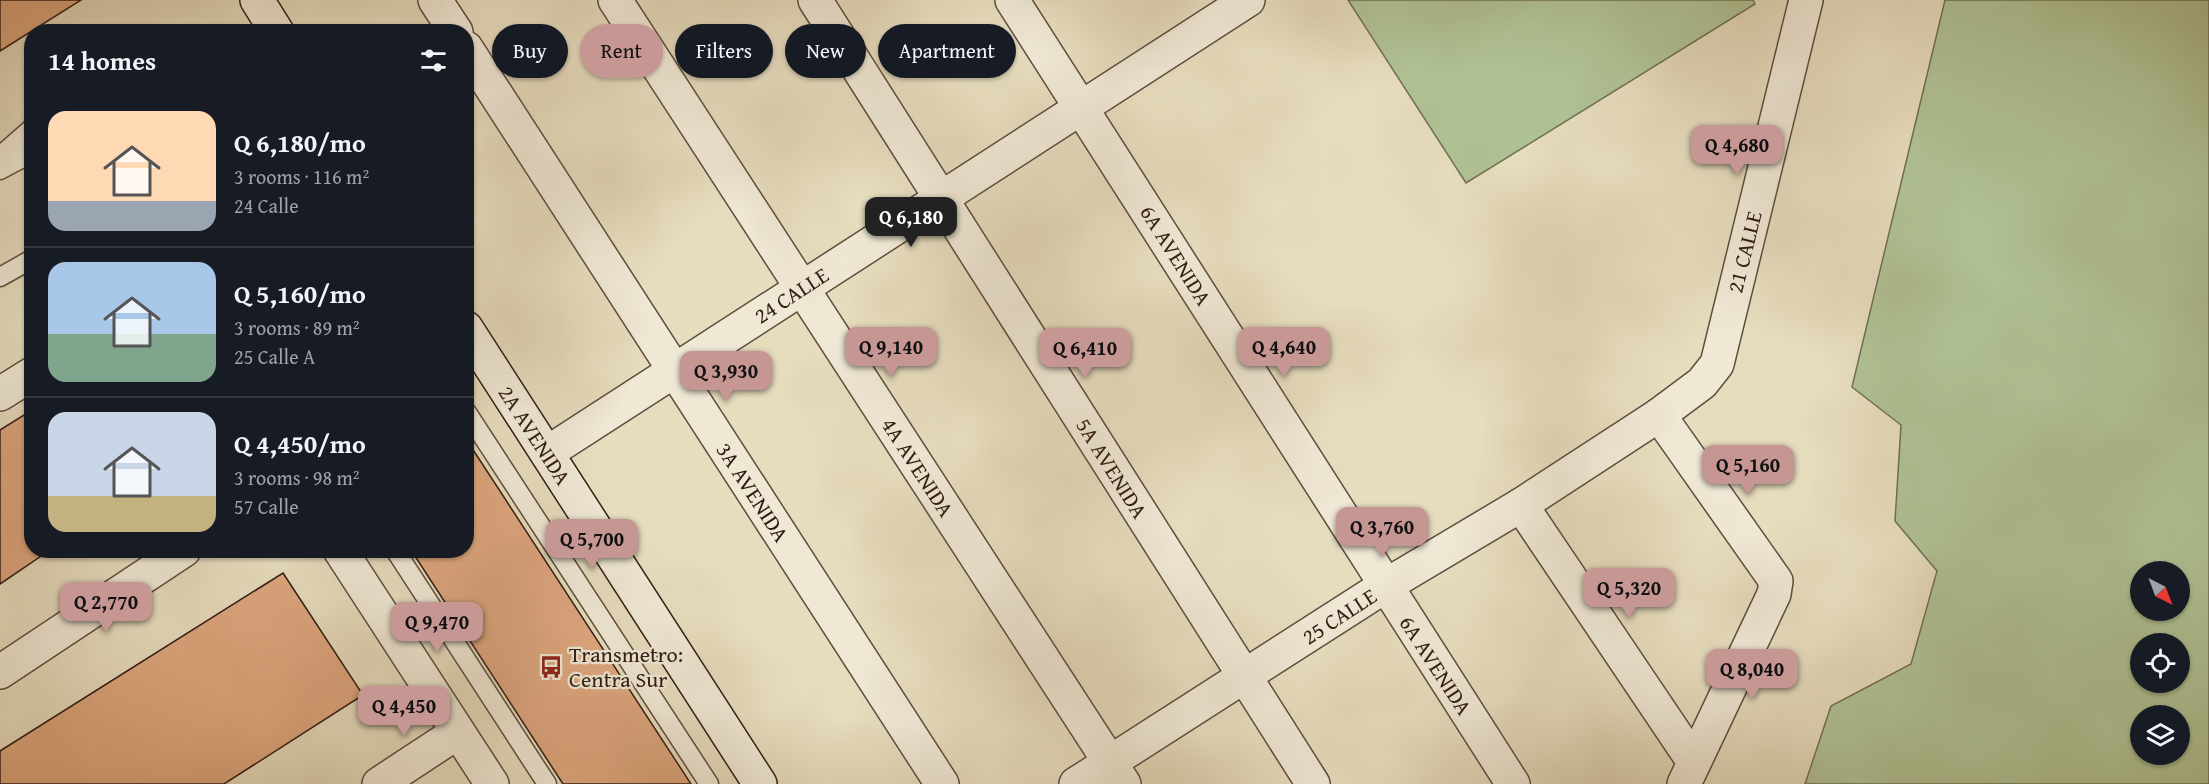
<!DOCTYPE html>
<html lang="en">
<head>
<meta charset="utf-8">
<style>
  :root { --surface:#171b24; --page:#20242c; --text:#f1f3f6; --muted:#9ea1a6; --line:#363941; --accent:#c59692 }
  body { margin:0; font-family:"Gentium Book Plus",serif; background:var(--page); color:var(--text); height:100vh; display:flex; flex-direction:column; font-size:22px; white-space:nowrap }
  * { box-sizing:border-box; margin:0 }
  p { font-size:20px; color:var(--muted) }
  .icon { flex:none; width:33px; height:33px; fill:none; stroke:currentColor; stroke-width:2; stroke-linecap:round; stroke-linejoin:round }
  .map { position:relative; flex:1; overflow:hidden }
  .side { position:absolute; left:24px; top:24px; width:450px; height:534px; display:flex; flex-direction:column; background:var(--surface); border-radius:24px; box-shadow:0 2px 4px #0004 }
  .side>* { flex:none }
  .guide { position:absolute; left:492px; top:24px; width:570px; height:54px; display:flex; gap:12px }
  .needle { width:39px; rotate:138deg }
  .tools { position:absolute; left:2130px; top:561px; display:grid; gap:12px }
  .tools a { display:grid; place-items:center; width:60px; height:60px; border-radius:50%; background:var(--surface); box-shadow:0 2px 4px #0004; font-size:30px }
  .price { position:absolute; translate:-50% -51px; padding:0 14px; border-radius:12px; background:var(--accent); color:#111; font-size:20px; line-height:39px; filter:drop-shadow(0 2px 3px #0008) }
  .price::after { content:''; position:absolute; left:50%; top:36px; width:18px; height:14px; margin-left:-9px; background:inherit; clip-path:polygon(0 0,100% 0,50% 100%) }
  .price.selected { background:#222; color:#fff }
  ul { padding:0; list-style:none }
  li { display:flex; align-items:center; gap:18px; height:150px; padding:0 24px }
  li+li { border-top:2px solid var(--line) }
  li span { display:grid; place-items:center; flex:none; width:168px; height:120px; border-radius:18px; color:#555 }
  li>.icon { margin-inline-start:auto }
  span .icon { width:72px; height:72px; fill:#fffc; stroke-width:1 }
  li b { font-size:26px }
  h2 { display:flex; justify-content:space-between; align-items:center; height:72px; padding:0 24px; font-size:26px }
  .pill { padding:0 21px; border-radius:27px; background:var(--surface); box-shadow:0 2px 4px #0004; font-size:21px; line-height:54px }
  .pill.selected { background:var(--accent); color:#111 }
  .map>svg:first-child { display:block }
</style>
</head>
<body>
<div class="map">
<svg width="2209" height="784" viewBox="0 0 2209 784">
  <rect width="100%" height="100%" fill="#e6dcbe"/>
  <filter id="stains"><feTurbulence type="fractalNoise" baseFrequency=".00333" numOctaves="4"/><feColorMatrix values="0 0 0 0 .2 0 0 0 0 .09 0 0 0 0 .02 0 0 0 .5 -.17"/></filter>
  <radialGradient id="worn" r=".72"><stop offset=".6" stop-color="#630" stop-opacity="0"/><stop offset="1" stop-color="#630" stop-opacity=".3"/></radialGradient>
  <g fill="#b0c295" stroke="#706f54" stroke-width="1.5" fill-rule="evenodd">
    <path d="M1348,0H1753L1755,4L1466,183Z"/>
    <path d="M1945,0H2209V784H1805L1831,706L1911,664L1937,571L1895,521L1901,425L1852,387ZM2140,572H2180V610H2140ZM2140,644H2180V682H2140ZM2140,716H2180V754H2140Z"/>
  </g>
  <g fill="#dda67e" stroke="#311c13" stroke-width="1.5">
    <path d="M0,0H81L0,51Z"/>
    <path d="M32,410V550H50L0,584V430Z"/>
    <path d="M466,439L691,784H563L411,550H466Z"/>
    <path d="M283,573L363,695L224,784H0V751Z"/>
  </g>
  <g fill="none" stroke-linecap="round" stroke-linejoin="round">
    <g stroke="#5e4c3e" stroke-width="21">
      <g id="lane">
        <path d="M0,156L32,128"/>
        <path d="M0,170L32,153"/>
        <path d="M0,277L32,259"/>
        <path d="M466,411L709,784"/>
        <path d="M395,550L547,784"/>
      </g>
    </g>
    <g stroke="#5e4c3e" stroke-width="36">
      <g id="street">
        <path d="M435,0L456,32"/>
        <path d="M615,0L1124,784"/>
        <path d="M815,0L1313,784"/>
        <path d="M1012,0L1513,784"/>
        <path d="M466,48L942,784"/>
        <path d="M0,394L32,374"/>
        <path d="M1659,415L1776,581L1774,594L1684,784"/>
        <path d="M547,453L1248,0"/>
        <path d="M1521,505L1694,762"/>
        <path d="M340,550L492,784"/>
        <path d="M0,672L184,550"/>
        <path d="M379,784L458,732"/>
        <path d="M1076,784L1385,586L1521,505L1659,415L1702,383L1717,364L1806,0"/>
      </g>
    </g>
    <g stroke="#311c13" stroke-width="36">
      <g id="secondary">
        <path d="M257,0L277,32"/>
        <path d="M466,328L760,784"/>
      </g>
    </g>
    <use href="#lane" stroke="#efe8d5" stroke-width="18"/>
    <use href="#street" stroke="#efe8d5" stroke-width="33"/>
    <use href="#secondary" stroke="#efe8d5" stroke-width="33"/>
  </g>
  <defs>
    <g id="bus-bare" transform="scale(1.8)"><path d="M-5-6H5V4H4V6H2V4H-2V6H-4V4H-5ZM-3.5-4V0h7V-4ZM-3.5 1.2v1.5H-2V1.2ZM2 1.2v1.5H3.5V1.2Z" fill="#8f2418" stroke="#efe8d5" stroke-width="2.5" paint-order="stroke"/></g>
  </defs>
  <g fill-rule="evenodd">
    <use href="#bus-bare" x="551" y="667"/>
  </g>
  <g text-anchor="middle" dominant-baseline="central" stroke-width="4.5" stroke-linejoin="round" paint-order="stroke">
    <g font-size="22" fill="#311c13" stroke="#efe8d5">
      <text transform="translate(1744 252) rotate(-76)">21 CALLE</text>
      <text transform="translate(1176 255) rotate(58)">6A AVENIDA</text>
      <text transform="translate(791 295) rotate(-33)">24 CALLE</text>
      <text transform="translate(535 435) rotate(57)">2A AVENIDA</text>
      <text transform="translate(918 467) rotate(57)">4A AVENIDA</text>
      <text transform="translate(1112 468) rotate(58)">5A AVENIDA</text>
      <text transform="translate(753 492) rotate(57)">3A AVENIDA</text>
      <text transform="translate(1339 616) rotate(-33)">25 CALLE</text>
      <text transform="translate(1436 665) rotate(57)">6A AVENIDA</text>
    </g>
    <g font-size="22" fill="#311c13" stroke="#efe8d5" text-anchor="start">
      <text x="569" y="654">Transmetro:<tspan x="569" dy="25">Centra Sur</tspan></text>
    </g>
  </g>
  <rect width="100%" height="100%" filter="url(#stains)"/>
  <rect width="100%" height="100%" fill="url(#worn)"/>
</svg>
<div class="tools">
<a><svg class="needle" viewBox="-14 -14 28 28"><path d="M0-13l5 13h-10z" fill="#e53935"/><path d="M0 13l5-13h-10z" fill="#9ea1a6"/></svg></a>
<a><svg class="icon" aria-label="locate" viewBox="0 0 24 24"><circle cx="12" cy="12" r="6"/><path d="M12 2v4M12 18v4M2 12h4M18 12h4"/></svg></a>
<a><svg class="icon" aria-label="layers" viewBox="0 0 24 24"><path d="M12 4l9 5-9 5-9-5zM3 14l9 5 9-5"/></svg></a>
</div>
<b class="price" style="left:1737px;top:176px">Q 4,680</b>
<b class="price selected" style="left:911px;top:248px">Q 6,180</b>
<b class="price" style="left:891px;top:378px">Q 9,140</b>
<b class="price" style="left:1284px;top:378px">Q 4,640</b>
<b class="price" style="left:1085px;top:379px">Q 6,410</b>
<b class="price" style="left:726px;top:402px">Q 3,930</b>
<b class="price" style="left:1748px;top:496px">Q 5,160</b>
<b class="price" style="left:1382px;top:558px">Q 3,760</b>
<b class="price" style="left:592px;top:570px">Q 5,700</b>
<b class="price" style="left:1629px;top:619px">Q 5,320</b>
<b class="price" style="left:106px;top:633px">Q 2,770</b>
<b class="price" style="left:437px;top:653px">Q 9,470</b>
<b class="price" style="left:1752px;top:700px">Q 8,040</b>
<b class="price" style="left:404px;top:737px">Q 4,450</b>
<div class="guide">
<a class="pill">Buy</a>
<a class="pill selected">Rent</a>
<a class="pill">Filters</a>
<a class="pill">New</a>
<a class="pill">Apartment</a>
</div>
<section class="side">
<h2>14 homes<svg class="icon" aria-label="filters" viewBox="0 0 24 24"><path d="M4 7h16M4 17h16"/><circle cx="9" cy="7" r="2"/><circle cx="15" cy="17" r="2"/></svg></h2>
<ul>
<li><span style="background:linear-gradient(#ffd9b3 75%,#9aa5b1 0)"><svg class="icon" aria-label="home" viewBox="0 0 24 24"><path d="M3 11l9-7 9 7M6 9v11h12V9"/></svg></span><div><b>Q 6,180/mo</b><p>3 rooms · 116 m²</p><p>24 Calle</p></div></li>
<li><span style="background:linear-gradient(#a9c7e8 60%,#7fa58c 0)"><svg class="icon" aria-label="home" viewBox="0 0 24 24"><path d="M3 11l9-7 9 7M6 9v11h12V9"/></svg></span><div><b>Q 5,160/mo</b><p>3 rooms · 89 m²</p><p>25 Calle A</p></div></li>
<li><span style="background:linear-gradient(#c9d6e8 70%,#c2b280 0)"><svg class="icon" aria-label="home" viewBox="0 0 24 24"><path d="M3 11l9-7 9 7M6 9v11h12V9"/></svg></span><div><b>Q 4,450/mo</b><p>3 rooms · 98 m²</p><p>57 Calle</p></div></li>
</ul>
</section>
</div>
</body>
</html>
